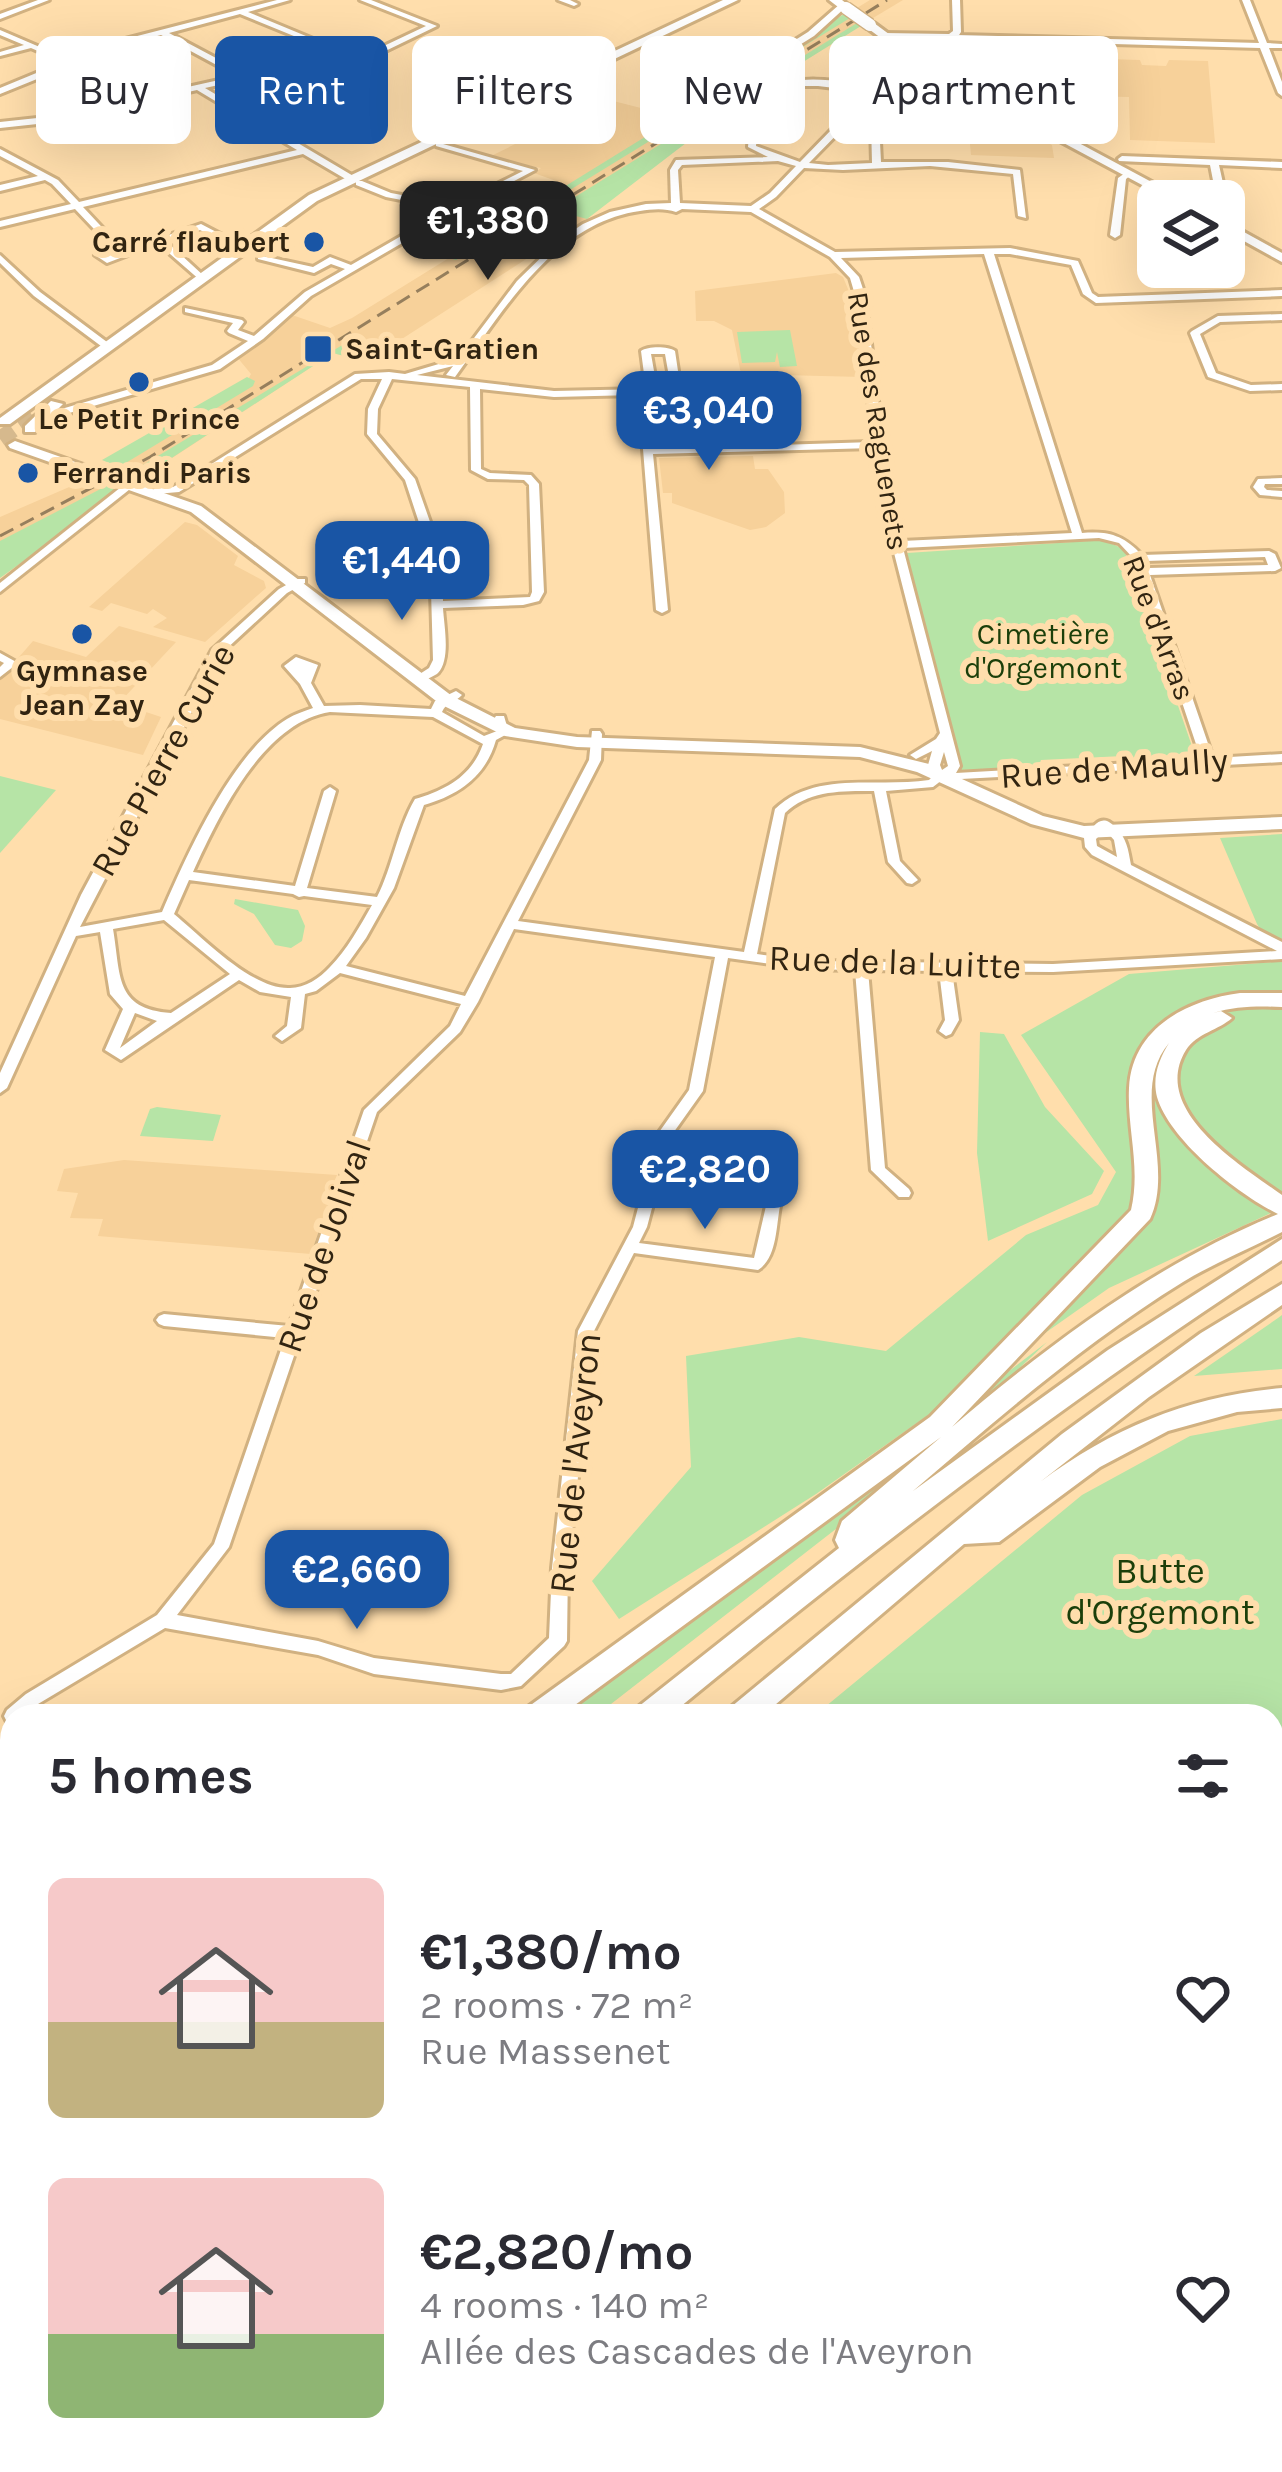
<!DOCTYPE html>
<html lang="en">
<head>
<meta charset="utf-8">
<style>
  :root { --surface:#fff; --page:#f2f2f3; --text:#2b2b33; --muted:#7c7c81; --accent:#1955a5 }
  body { margin:0; font-family:Karla,sans-serif; background:var(--page); color:var(--text); height:100vh; display:flex; flex-direction:column; font-size:45px; white-space:nowrap }
  * { box-sizing:border-box; margin:0 }
  p { font-size:39px; color:var(--muted) }
  .icon { flex:none; width:66px; height:66px; fill:none; stroke:currentColor; stroke-width:2; stroke-linecap:round; stroke-linejoin:round }
  .map { position:relative; flex:1; overflow:hidden }
  .side { position:absolute; left:0px; top:1704px; width:1284px; height:768px; display:flex; flex-direction:column; background:var(--surface); border-radius:36px 36px 0 0; box-shadow:0 12px 48px #0002 }
  .side>* { flex:none }
  .guide { position:absolute; left:36px; top:36px; width:1212px; height:108px; display:flex; gap:24px }
  .fabs { position:absolute; left:1137px; top:180px; display:grid; gap:24px }
  .fabs a { display:grid; place-items:center; width:108px; height:108px; border-radius:18px; background:var(--surface); box-shadow:0 12px 48px #0002; font-size:60px }
  .price { position:absolute; translate:-50% -102px; padding:0 27px; border-radius:24px; background:var(--accent); color:#fff; font-size:39px; line-height:78px; filter:drop-shadow(0 3px 6px #0008) }
  .price::after { content:''; position:absolute; left:50%; top:72px; width:36px; height:27px; margin-left:-18px; background:inherit; clip-path:polygon(0 0,100% 0,50% 100%) }
  .price.on { background:#222; color:#fff }
  ul { padding:0; list-style:none }
  li { display:flex; align-items:center; gap:36px; height:300px; padding:0 48px }
  li span { display:grid; place-items:center; flex:none; width:336px; height:240px; border-radius:18px; color:#555 }
  li>.icon { margin-inline-start:auto }
  span .icon { width:144px; height:144px; fill:#fffc; stroke-width:1 }
  li b { font-size:51px }
  h2 { display:flex; justify-content:space-between; align-items:center; height:144px; padding:0 48px; font-size:51px }
  .chip { padding:0 42px; border-radius:18px; background:var(--surface); box-shadow:0 12px 48px #0002; font-size:42px; line-height:108px }
  .chip.on { background:var(--accent); color:#fff }
  .map>svg:first-child { display:block }
</style>
</head>
<body>
<div class="map">
<svg width="1282" height="2472" viewBox="0 0 1282 2472">
  <rect width="100%" height="100%" fill="#ffdeac"/>
  <g fill="#f7d19a">
    <path d="M870,0H903L740,98L576,227L366,362L333,353L120,492L0,544V517L90,478L244,387L251,374L237,357L292,315L330,328L352,318L567,185L534,173L541,168L489,157L568,118L533,107L562,96L581,101L590,95L676,117Z"/>
    <path d="M1046,57L1140,60L1142,65L1166,66L1169,60L1208,61L1215,143L1130,140L1129,97L1077,96L1052,76Z"/>
    <path d="M1003,120L1052,145L1054,158L971,155L970,144L984,128Z"/>
    <path d="M836,273L843,277L850,294L862,377L741,374L732,330L714,321H696L695,291Z"/>
    <path d="M753,456L755,469H768L784,492L785,513L766,527L750,530L672,503V493H663L659,458Z"/>
    <path d="M185,522L197,525L238,556L234,565L264,581L266,588L205,642L153,627L167,618L153,609L147,614L111,603L102,611L89,607Z"/>
    <path d="M119,626L176,642L119,703L161,717L143,755L0,719V679L33,641L86,657Z"/>
    <path d="M124,1160L250,1169L337,1175L311,1254L98,1236L103,1219L70,1218L78,1193L57,1191L64,1169Z"/>
  </g>
  <g fill="#b6e4a6">
    <path d="M844,14L850,18L456,260L449,258Z"/>
    <path d="M857,23L861,26L742,100L587,219L561,212L489,257L481,255Z"/>
    <path d="M790,330L797,366L780,367L777,352L775,362L742,363L737,332Z"/>
    <path d="M344,344L372,358L366,362L333,353L144,476L133,471Z"/>
    <path d="M247,377L255,381L253,386L119,467L102,460Z"/>
    <path d="M114,482L120,492L0,578V541Z"/>
    <path d="M1103,540L1124,549L1195,755L1191,759L1131,763L1123,756L1041,760L1038,768L961,770L907,553Z"/>
    <path d="M0,776L56,790L0,853Z"/>
    <path d="M1282,834V1208L1109,1288L816,1494L619,1619L592,1581L691,1467L686,1356L799,1337L886,1351L1026,1235L1098,1205L1116,1172L1021,1035L1129,974L1273,962L1275,952L1257,924L1220,838Z"/>
    <path d="M235,899L298,910L305,926L302,941L291,948L275,945L254,914L234,904Z"/>
    <path d="M980,1032L1004,1034L1045,1107L1104,1171L1092,1194L988,1241L977,1153Z"/>
    <path d="M157,1107L221,1115L213,1141L140,1136L150,1109Z"/>
    <path d="M1282,1315V1369L1194,1376L1278,1318Z"/>
    <path d="M1047,1342L913,1469L602,1711L596,1716H557Z"/>
    <path d="M1282,1419V2200L1272,2201V1716H814L1082,1495L1190,1436Z"/>
    <path d="M1272,2323H1282V2441L1276,2472H334L330,2460H1272Z"/>
    <path d="M12,2381V2460H287L289,2472H0V2392Z"/>
  </g>
  <g fill="none" stroke-linecap="round" stroke-linejoin="round">
    <path stroke="#d6b98d" stroke-width="16" stroke-dasharray="16 8" stroke-linecap="butt" d="M0,439L34,415"/>
    <g stroke="#d1b181" stroke-width="6">
      <g id="minor">
        <path d="M38,0H49L0,19V14Z"/>
        <path d="M277,0H290L248,12L347,53H369L426,26L360,0H371L437,26L373,57L340,58L205,88L355,177V181H349L303,154L83,207L128,255L107,263L95,255L112,248L75,209L0,227V221L71,204L52,184L45,180L0,191V185L38,176L0,156V149L58,180L79,202L297,150L197,90L56,122L0,128V122L56,116L143,97L94,76L107,70L111,72L105,76L152,95L237,76L161,35L116,47L0,94V88L63,62L31,48L0,56V52L24,45L0,35V30L70,60L110,43ZM240,14L338,54L246,74L169,33Z"/>
        <path d="M558,0H570L578,4L574,6Z"/>
        <path d="M952,0H960L961,32L959,35L1259,43L1242,0H1250L1267,43L1282,44V48H1269L1282,82V96L1278,93L1260,48L1040,42L1043,66L1064,93L1050,101L994,104L991,100L941,106L876,94L859,111L879,122L881,162H948L1020,170L1026,218L1018,216L1013,174L930,166L843,170L804,168L776,197L759,209L835,252L1010,248L1078,261L1092,293L1098,297L1282,290V296L1096,303L1083,294L1071,265L1010,254H994L1082,533C1109,531 1123,535 1142,555L1269,551L1275,554L1281,568L1275,571L1150,575L1213,758L1282,754V762L942,780L933,787L886,791L900,861L918,880L912,884L907,883L888,862L874,791C842,791 809,790 785,813L757,954L808,961L1053,964L1277,951L1092,855L1085,847L1084,838C1094,826 1101,812 1115,827C1127,838 1128,849 1131,865L1282,942V959L1053,972L952,971L959,1020L951,1034L946,1036L939,1031L945,1020L939,971L868,970L885,1168L909,1189L911,1193L909,1197H899L871,1170L855,970L808,969L728,958L703,1091L671,1136L647,1227L639,1243L754,1258L766,1206L773,1201L780,1206C776,1227 777,1258 758,1270L634,1253L594,1331L568,1568L567,1641L564,1646L521,1686L501,1690L374,1674L318,1655L165,1628L38,1704L25,1716H12V1723L7,1722L4,1716L7,1710L26,1694L157,1615L214,1544L285,1338L164,1326L159,1324L156,1320L159,1316L164,1314L289,1326L364,1110L450,1026L461,1004L340,973L316,991L305,994L301,1028L282,1041L275,1036L287,1026L291,997L260,992L239,980L121,1060L105,1050L123,1009L110,994L100,932L76,936L7,1088L0,1093V1073L81,895L212,650L279,589L297,579H305V583L287,593L223,652L80,927L162,912C187,854 232,753 287,719C295,714 305,711 313,708L300,684L284,666L296,657L318,665L311,683L324,706L360,705L431,709L435,701L456,691L462,695C456,702 446,702 442,712L484,736L497,731L494,719L496,716H504L509,733L496,740C486,776 459,795 424,805L394,888L366,938L346,966L465,996L589,760L592,731H600L602,734L601,760L518,921L744,952L775,809C815,770 878,788 929,780L933,776L928,765L932,751L916,759L910,755L936,739L940,733L880,498L874,448L653,454L668,610L662,613L656,610L643,449L873,442L855,295L850,278L830,257L751,212L682,209L676,212C665,208 652,209 640,211C553,223 502,313 455,377L446,375L453,366L417,375L554,391L646,389L641,351C648,346 668,346 675,351L681,391L676,394L554,397L480,389L481,469L490,473L531,475L539,484L544,592L539,601L523,605L443,608C444,626 451,659 438,673C435,676 422,681 418,683L412,679L429,668L433,660L430,556L405,480L367,434L368,409L382,379H361L179,492L156,494L151,491L156,488L173,487L186,480L355,374L389,372L405,374L459,358L517,281L559,240L583,224L610,212L646,204L671,203L670,170L676,160L768,157L748,147L752,98C806,58 880,95 940,100C956,102 972,98 988,95L991,99L1048,96L1055,92L1035,66L1032,42L884,37L880,35L884,33L949,34L953,31ZM794,86H818L868,92L800,162L756,146L760,99L775,90ZM855,116L871,123L872,163L828,165L809,163ZM778,161L796,166L770,193L751,206L680,203L678,170L682,165ZM984,254L1072,533L902,541L890,498L865,295L859,277L841,258ZM651,354H665L671,388H657ZM392,379L470,387L471,470L488,479L524,480L529,485L532,592L530,597L443,601L442,556L415,479L377,434L378,409ZM1099,538L1119,543L1134,559L1201,759L956,773L960,766L903,548ZM1265,557L1268,565L1148,568L1146,561ZM330,712L433,717L483,744C472,776 446,790 415,799C397,830 393,866 377,897L307,888L336,791L330,787L324,791L295,886L193,872C218,817 263,722 330,712ZM944,752L948,766L942,770L940,765ZM1105,830L1114,840L1117,857L1097,846L1096,839ZM189,880L293,894L299,897L304,896L372,905C360,926 347,950 330,967C320,978 305,988 290,988C252,990 202,937 174,914ZM164,920L230,974L171,1013C114,1009 121,975 113,929ZM514,929L715,957L689,1090L657,1135L633,1227L578,1331L552,1568L549,1638L511,1674H501L374,1658L318,1641L177,1615L229,1547L377,1112L460,1032L478,1002ZM135,1013L157,1021L120,1048Z"/>
        <path d="M840,4L847,6L814,36L729,89H723V85L808,32Z"/>
        <path d="M436,142L535,170L459,210L311,296L263,339L220,369L42,421H34V417L212,365L248,341L229,333L227,331L233,323L185,312V308L242,320L244,322L238,330L254,336L305,292L345,269L331,264L314,273L258,259V255L313,267L330,257L351,265L448,209L386,197L356,185V181H362L391,193L455,205L523,171L436,146Z"/>
        <path d="M1122,156L1282,162V168L1219,165L1227,201L1224,203V201H1217L1210,165L1119,161L1118,159Z"/>
        <path d="M1128,171L1132,174L1126,179L1120,235L1115,238L1110,235L1118,178Z"/>
        <path d="M201,224L247,248L239,250L200,230L166,241L204,276L206,278L201,281L154,240Z"/>
        <path d="M0,255L40,292L111,345V349H105L34,296L0,263Z"/>
        <path d="M1282,314V320L1220,322L1200,334L1216,373L1251,385L1282,384V390L1250,391L1208,377L1190,333L1192,331L1218,316Z"/>
        <path d="M135,476L144,478L0,592V583Z"/>
        <path d="M1282,478V484H1265L1264,487L1267,490L1282,491V497L1260,495L1253,487L1258,479Z"/>
        <path d="M0,653L18,663L0,677V667L4,663L0,661Z"/>
        <path d="M0,2018C16,2024 12,2039 12,2054C0,2047 0,2032 0,2018Z"/>
        <path d="M286,2460H308L311,2472H289Z"/>
      </g>
    </g>
    <g stroke="#d1b181" stroke-width="6">
      <g id="major">
        <path d="M723,0H738L317,201L10,424H0V418L309,195Z"/>
        <path d="M829,0H842L852,8L842,10Z"/>
        <path d="M866,23H874L924,60L1187,201H1172L916,64L866,27Z"/>
        <path d="M1224,221L1282,253V262L1224,230Z"/>
        <path d="M51,401L63,404L35,432H25V426Z"/>
        <path d="M15,441L201,506L452,696L515,728L577,737L860,747L929,764L1043,816L1084,826L1282,817V829L1084,838L1031,824L917,772L860,757L577,747L505,736L440,704L191,512L10,448L8,445Z"/>
      </g>
    </g>
    <g stroke="#d1b181" stroke-width="6">
      <g id="highway">
        <path d="M1240,993H1282V1007C1258,1006 1236,1006 1213,1013L1221,1011L1232,1018C1219,1030 1197,1033 1186,1050C1149,1110 1242,1166 1282,1195V1232C1249,1249 1214,1263 1183,1282C1086,1342 999,1417 913,1491L1108,1350L1282,1239V1260C1068,1399 866,1554 669,1716H634L638,1707L839,1548L835,1540L842,1521L941,1437L560,1716H524L528,1707L930,1417L1131,1210C1141,1167 1127,1130 1129,1088C1132,1028 1187,1000 1240,993ZM1169,1043C1159,1059 1152,1077 1157,1097C1170,1141 1238,1194 1278,1214C1157,1263 1051,1343 952,1427L1150,1219C1176,1163 1128,1092 1169,1043Z"/>
        <path d="M1282,1284V1305L1149,1397L1040,1482C1114,1427 1190,1396 1282,1388V1408L1237,1412L1168,1431L1100,1467L999,1542L964,1544L762,1716H727L731,1707L1062,1434L1201,1333Z"/>
        <path d="M12,1915V1948L0,1953V1920Z"/>
        <path d="M12,2119V2151L0,2156V2124Z"/>
        <path d="M12,2221V2260L0,2265V2226Z"/>
        <path d="M12,2305V2377L0,2382V2310Z"/>
      </g>
    </g>
    <use href="#minor" fill="#fff" fill-rule="evenodd"/>
    <use href="#major" fill="#fff" fill-rule="evenodd"/>
    <use href="#highway" fill="#fff" fill-rule="evenodd"/>
    <path stroke="#967f5d" stroke-width="3" stroke-dasharray="15 8" stroke-linecap="butt" d="M0,536L150,457L887,0"/>
    <g stroke="#d1b181" stroke-width="15" stroke-linecap="butt">
      <path id="major-bridge" d="M846,8L870,25"/>
    </g>
    <use href="#major-bridge" stroke="#fff" stroke-width="12"/>
  </g>
  <g fill="#1955a5" stroke="#ffdeac" stroke-width="4.5">
    <circle cx="314" cy="242" r="12"/>
    <rect x="303" y="334" width="30" height="30" rx="6"/>
    <circle cx="139" cy="382" r="12"/>
    <circle cx="28" cy="473" r="12"/>
    <circle cx="82" cy="634" r="12"/>
  </g>
  <g text-anchor="middle" dominant-baseline="central" stroke-width="12" stroke-linejoin="round" paint-order="stroke">
    <g font-size="30" font-weight="bold" fill="#312411" stroke="#ffdeac" text-anchor="start">
      <text x="290" y="242" text-anchor="end">Carré flaubert</text>
      <text x="345" y="349">Saint-Gratien</text>
      <text x="139" y="419" text-anchor="middle">Le Petit Prince</text>
      <text x="52" y="473">Ferrandi Paris</text>
      <text x="82" y="671" text-anchor="middle">Gymnase<tspan x="82" dy="34">Jean Zay</tspan></text>
    </g>
    <g font-size="30" fill="#312411" stroke="#ffdeac">
      <text transform="translate(878 421) rotate(81)">Rue des Raguenets</text>
      <text transform="translate(1159 628) rotate(69)">Rue d'Arras</text>
    </g>
    <g font-size="30" fill="#1b3f0a" stroke="#ffdeac">
      <text x="1043" y="634">Cimetière<tspan x="1043" dy="34">d'Orgemont</tspan></text>
    </g>
    <g font-size="36" fill="#312411" stroke="#ffdeac">
      <text transform="translate(163 760) rotate(-61)">Rue Pierre Curie</text>
      <text transform="translate(1114 768) rotate(-4)">Rue de Maully</text>
      <text transform="translate(895 962) rotate(2)">Rue de la Luitte</text>
      <text transform="translate(324 1246) rotate(-71)">Rue de Jolival</text>
      <text transform="translate(575 1463) rotate(-84)">Rue de l'Aveyron</text>
    </g>
    <g font-size="36" fill="#1b3f0a" stroke="#ffdeac">
      <text x="1160" y="1571">Butte<tspan x="1160" dy="41">d'Orgemont</tspan></text>
    </g>
  </g>
</svg>
<div class="fabs">
<a><svg class="icon" aria-label="layers" viewBox="0 0 24 24"><path d="M12 4l9 5-9 5-9-5zM3 14l9 5 9-5"/></svg></a>
</div>
<b class="price on" style="left:488px;top:283px">€1,380</b>
<b class="price" style="left:709px;top:473px">€3,040</b>
<b class="price" style="left:402px;top:623px">€1,440</b>
<b class="price" style="left:705px;top:1232px">€2,820</b>
<b class="price" style="left:357px;top:1632px">€2,660</b>
<div class="guide">
<a class="chip">Buy</a>
<a class="chip on">Rent</a>
<a class="chip">Filters</a>
<a class="chip">New</a>
<a class="chip">Apartment</a>
</div>
<section class="side">
<h2>5 homes<svg class="icon" aria-label="filters" viewBox="0 0 24 24"><path d="M4 7h16M4 17h16"/><circle cx="9" cy="7" r="2"/><circle cx="15" cy="17" r="2"/></svg></h2>
<ul>
<li><span style="background:linear-gradient(#f6c9c9 60%,#c2b280 0)"><svg class="icon" aria-label="home" viewBox="0 0 24 24"><path d="M3 11l9-7 9 7M6 9v11h12V9"/></svg></span><div><b>€1,380/mo</b><p>2 rooms · 72 m²</p><p>Rue Massenet</p></div><svg class="icon" aria-label="heart" viewBox="0 0 24 24"><path d="M12 20l-8-8c-3-5 5-10 8-4 3-6 11-1 8 4z"/></svg></li>
<li><span style="background:linear-gradient(#f6c9c9 65%,#8fb573 0)"><svg class="icon" aria-label="home" viewBox="0 0 24 24"><path d="M3 11l9-7 9 7M6 9v11h12V9"/></svg></span><div><b>€2,820/mo</b><p>4 rooms · 140 m²</p><p>Allée des Cascades de l'Aveyron</p></div><svg class="icon" aria-label="heart" viewBox="0 0 24 24"><path d="M12 20l-8-8c-3-5 5-10 8-4 3-6 11-1 8 4z"/></svg></li>
</ul>
</section>
</div>
</body>
</html>
